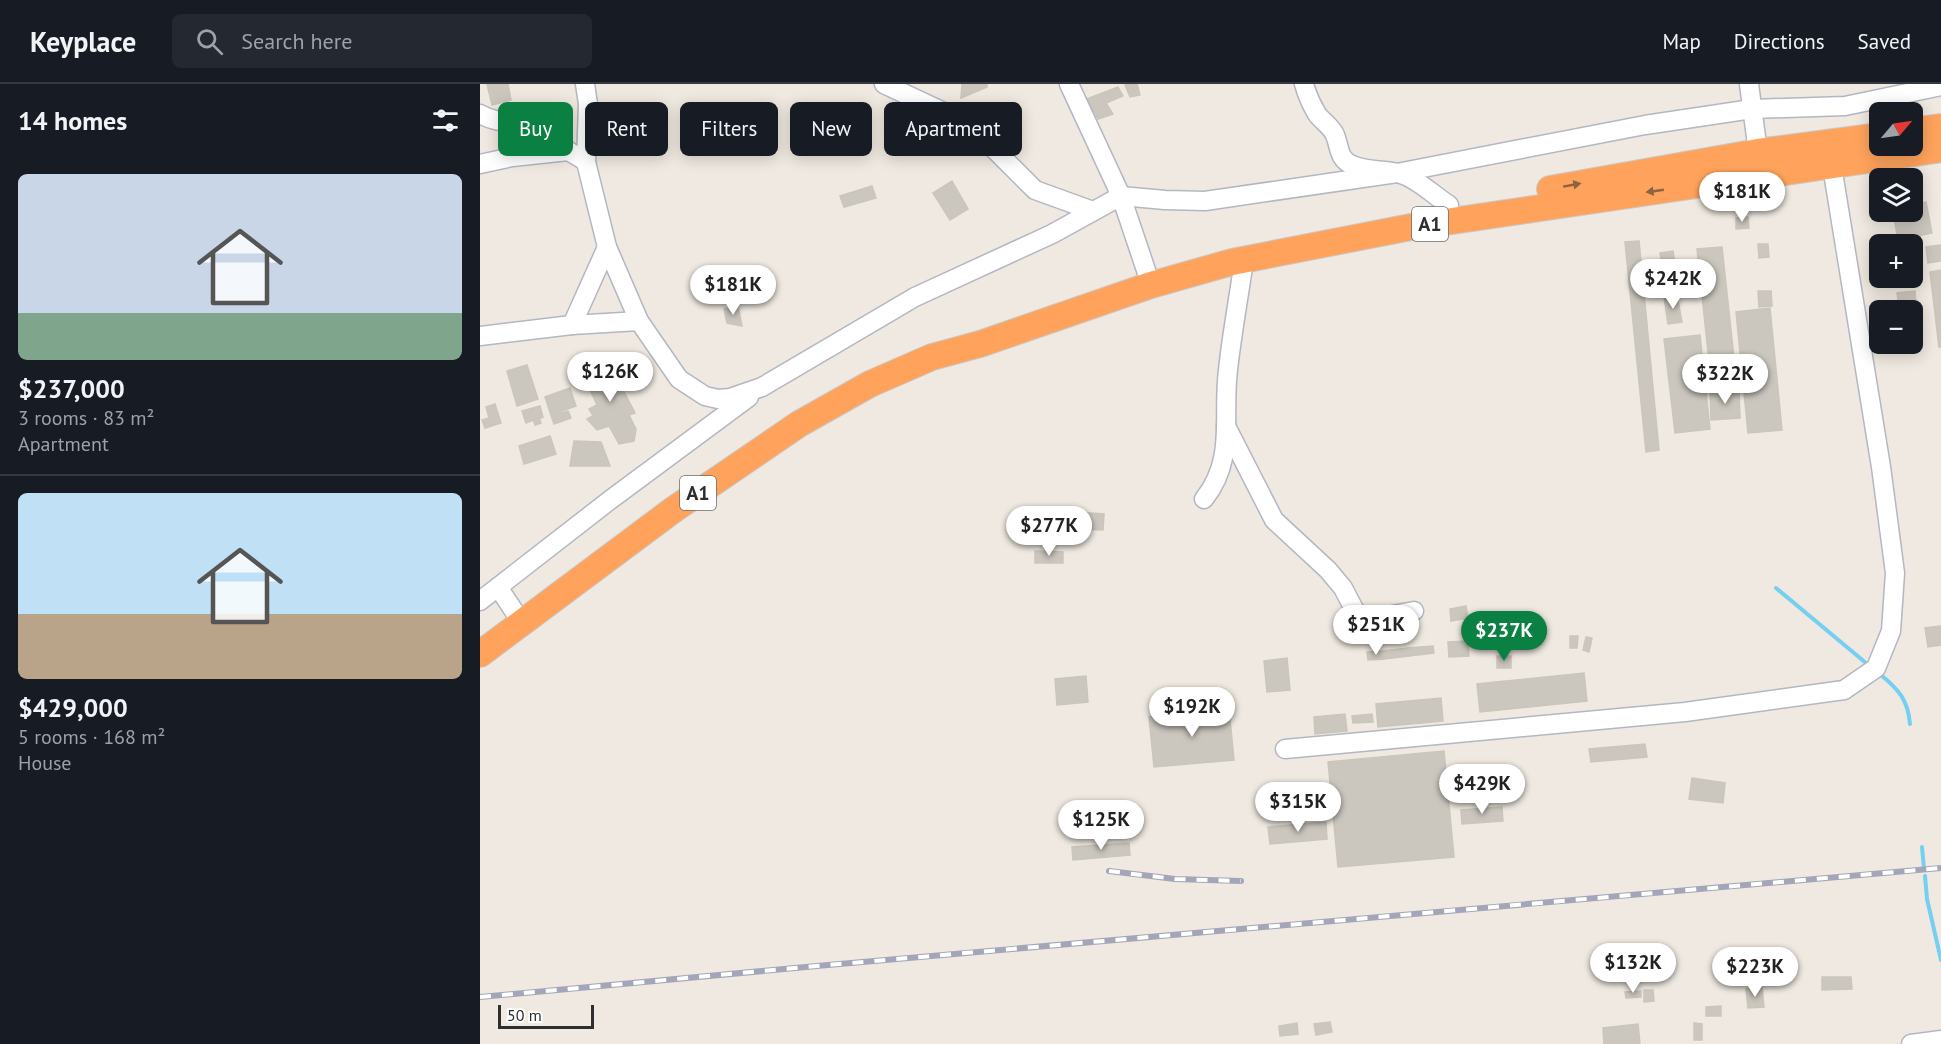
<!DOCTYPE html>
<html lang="en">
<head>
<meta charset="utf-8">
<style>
  :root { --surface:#171b24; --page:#242831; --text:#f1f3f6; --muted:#9ea1a6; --line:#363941; --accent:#0b8043 }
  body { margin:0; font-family:"PT Sans",sans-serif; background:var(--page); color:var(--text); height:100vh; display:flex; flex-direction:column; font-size:22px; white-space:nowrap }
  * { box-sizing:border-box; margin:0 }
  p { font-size:20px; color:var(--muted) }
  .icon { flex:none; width:33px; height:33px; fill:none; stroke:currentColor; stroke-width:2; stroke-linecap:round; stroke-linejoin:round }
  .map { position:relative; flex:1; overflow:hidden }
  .drawer { display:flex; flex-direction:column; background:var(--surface); width:480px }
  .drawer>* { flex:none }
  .hud { position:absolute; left:18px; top:18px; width:570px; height:54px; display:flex; gap:12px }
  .needle { width:39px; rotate:61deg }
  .fabs { position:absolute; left:1389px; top:18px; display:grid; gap:12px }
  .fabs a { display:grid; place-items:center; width:54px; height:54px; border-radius:9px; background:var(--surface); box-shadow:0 3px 15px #0003; font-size:30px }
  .scale { position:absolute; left:18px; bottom:15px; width:96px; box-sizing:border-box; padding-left:6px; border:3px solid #2e2e2e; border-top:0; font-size:16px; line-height:21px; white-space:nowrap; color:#2e2e2e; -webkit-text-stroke:4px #fff; paint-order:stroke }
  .price { position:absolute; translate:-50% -51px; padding:0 14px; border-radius:21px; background:#fff; color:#222; font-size:20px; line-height:39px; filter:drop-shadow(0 2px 3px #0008) }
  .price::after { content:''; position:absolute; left:50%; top:36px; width:18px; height:14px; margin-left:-9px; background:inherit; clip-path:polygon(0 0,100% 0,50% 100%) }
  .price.current { background:var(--accent); color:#fff }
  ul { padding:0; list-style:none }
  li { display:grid; align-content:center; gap:12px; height:318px; padding:0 18px }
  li+li { border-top:2px solid var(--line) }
  li span { display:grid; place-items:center; height:186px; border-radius:9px; color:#555 }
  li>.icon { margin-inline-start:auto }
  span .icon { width:108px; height:108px; fill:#fffc; stroke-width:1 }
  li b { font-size:26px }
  h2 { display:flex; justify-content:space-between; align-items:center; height:72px; padding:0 18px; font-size:26px }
  .tag { padding:0 21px; border-radius:9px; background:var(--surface); box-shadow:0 3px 15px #0003; font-size:21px; line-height:54px }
  .tag.current { background:var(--accent); color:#fff }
  header { display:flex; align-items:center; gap:36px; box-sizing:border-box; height:84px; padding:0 30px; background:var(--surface); border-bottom:2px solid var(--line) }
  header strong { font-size:28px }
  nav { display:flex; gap:33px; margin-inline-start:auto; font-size:21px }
  .search { width:420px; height:54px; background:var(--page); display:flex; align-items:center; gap:15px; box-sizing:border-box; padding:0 21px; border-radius:9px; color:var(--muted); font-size:22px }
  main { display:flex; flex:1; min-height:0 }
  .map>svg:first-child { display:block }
</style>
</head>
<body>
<header>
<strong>Keyplace</strong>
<div class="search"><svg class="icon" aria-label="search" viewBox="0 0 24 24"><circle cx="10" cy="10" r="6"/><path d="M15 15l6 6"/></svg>Search here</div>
<nav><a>Map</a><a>Directions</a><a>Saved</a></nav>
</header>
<main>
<section class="drawer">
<h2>14 homes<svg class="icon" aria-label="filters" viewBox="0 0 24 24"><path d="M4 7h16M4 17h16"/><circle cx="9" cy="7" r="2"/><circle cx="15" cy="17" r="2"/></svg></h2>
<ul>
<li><span style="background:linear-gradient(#c9d6e8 75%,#7fa58c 0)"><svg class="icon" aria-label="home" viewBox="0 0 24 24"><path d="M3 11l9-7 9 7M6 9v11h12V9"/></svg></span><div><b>$237,000</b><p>3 rooms · 83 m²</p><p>Apartment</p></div></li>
<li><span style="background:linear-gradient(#bfe0f5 65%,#b9a48a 0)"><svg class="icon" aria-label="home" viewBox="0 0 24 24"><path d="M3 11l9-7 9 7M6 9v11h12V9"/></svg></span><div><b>$429,000</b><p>5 rooms · 168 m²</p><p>House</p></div></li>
</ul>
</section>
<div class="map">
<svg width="1461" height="960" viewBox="0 0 1461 960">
  <rect width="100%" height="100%" fill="#efe9e1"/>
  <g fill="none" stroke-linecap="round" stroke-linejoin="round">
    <g stroke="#75cff0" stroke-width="4">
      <path d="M1296,504L1386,579"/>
      <path d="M1401,591C1419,606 1428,616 1430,640"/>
      <path d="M1442,763L1444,785"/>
      <path d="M1445,792L1447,815L1461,876"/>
    </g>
  </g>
  <g fill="#cbc7bf" stroke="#cbc5ba" stroke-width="1.5">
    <path d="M7,0H28L31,16L12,21Z"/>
    <path d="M482,0H507V3L481,14Z"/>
    <path d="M657,0L660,11L650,13L645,1Z"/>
    <path d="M638,3L643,12L626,19L633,30L618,35L607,15Z"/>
    <path d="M472,97L488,125L470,136L453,109Z"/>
    <path d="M392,102L396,114L364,123L360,112Z"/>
    <path d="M1446,118L1452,149L1418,156L1413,128H1432V121Z"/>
    <path d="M1268,133L1269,144L1256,145V134Z"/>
    <path d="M1159,157L1179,366L1166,368L1145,158Z"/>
    <path d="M1278,160H1288L1289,173L1279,174Z"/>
    <path d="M1461,161V177L1448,179L1446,163Z"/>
    <path d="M1242,163L1254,274L1247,275L1248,285L1238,286L1237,276L1229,277L1217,165Z"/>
    <path d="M1193,167L1197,192L1184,195L1180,169Z"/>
    <path d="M1461,186V263H1459L1450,188Z"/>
    <path d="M1278,207H1291L1292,222L1279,223Z"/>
    <path d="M1435,207L1436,221L1419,223L1417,209Z"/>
    <path d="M1197,211L1202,238L1188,240L1184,213Z"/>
    <path d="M258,222L262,242L247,239L244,225Z"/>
    <path d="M1290,224L1302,346L1268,349L1256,228Z"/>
    <path d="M1220,251L1230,345L1195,349L1184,255Z"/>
    <path d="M128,277L155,329L149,331L156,345L154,357L139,360L129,342L117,346L107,335L113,332L109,325L117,321L102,288Z"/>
    <path d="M47,281L58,315L37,322L27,287Z"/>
    <path d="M90,304L96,322L81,327V329L88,327L91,334L74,340L65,313Z"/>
    <path d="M1259,307L1260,334L1231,336L1230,308Z"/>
    <path d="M15,320L21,339L5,344L2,336L9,334L6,323Z"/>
    <path d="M60,322L63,333L59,335L61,339L55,341L53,336L46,339L42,327Z"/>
    <path d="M70,352L76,370L44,380L39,362Z"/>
    <path d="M94,357L121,358L130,382H90Z"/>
    <path d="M567,426L624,430L623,446L603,445L602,457L586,456L587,447L565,446Z"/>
    <path d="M555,467L583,468V479H555Z"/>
    <path d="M986,522L988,534L971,537L970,525Z"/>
    <path d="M1461,542V561L1448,563L1445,544Z"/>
    <path d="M1090,552H1098L1097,564H1090Z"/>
    <path d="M1106,553L1112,554L1109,568L1103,566Z"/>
    <path d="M988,557L989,572L969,573L968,558Z"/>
    <path d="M953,562L954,569L929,572L928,564Z"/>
    <path d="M928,564L929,572L904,575L903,567Z"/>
    <path d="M903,567L904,575L888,576L887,568Z"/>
    <rect x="1017" y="572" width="14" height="12"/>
    <path d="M807,574L810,606L787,608L784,577Z"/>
    <path d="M1104,589L1107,617L1000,628L997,600Z"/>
    <path d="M606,592L608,618L577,621L575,595Z"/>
    <path d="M961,614L963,637L898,643L896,620Z"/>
    <path d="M749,625L754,676L674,683L669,633Z"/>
    <path d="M865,630L867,647L835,650L834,633Z"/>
    <path d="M892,630L893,638L873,639L872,632Z"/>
    <path d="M1165,660L1167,673L1111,678L1109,665Z"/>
    <path d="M964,667L974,773L858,783L848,678Z"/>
    <path d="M1212,694L1245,699L1243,719L1209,715Z"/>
    <path d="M1022,723L1023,737L982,740L981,726Z"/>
    <path d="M846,738L847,755L790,760L788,743Z"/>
    <path d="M649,759L650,771L593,776L592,763Z"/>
    <path d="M1342,893H1371L1372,905L1342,906Z"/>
    <path d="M1282,904L1284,923L1268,924L1266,905Z"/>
    <path d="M1164,906H1173L1174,917L1164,918Z"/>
    <path d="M1161,907V913L1146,914L1145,908Z"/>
    <path d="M1241,922V932H1226V923Z"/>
    <path d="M850,938L852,948L836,951L834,940Z"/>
    <path d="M817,939L818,950L800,952L799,942Z"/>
    <path d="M1214,939L1222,940V956H1214Z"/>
    <path d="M1158,940L1160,960H1124L1123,944Z"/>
  </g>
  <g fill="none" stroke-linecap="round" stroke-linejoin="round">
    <g stroke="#b4b7c1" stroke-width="21">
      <g id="minor">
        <path d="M105,0L108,20L106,78L127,163L159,237L199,295L225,312L238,315L250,314L282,303L435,213L572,150L641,112L685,116L725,117L917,89L1165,41L1272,25L1365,22L1461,2"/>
        <path d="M404,0L472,32L502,53L555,106L613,127"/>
        <path d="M589,0L641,112L671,201"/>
        <path d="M824,0C827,11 831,20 837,30C842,37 851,42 855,51C860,63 858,75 872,81C887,88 903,85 918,89C938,95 952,110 969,121"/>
        <path d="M1269,0L1278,68"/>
        <path d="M0,30C19,41 40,37 60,44C73,49 79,60 90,68C95,71 101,74 106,78"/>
        <path d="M0,80L32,73L88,67"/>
        <path d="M92,241L127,163"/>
        <path d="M0,252L92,241L159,237"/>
        <path d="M746,342L794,436L848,486L863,504L875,527L886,536L934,527"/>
        <path d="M724,415C756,375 742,332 748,286C752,249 759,212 764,176"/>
        <path d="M0,517L18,503"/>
        <path d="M42,539L18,503L130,416L269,313"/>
        <path d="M805,665L1205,628L1364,606L1396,584L1411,547L1415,489L1401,383L1350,70"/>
        <path d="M1431,960L1461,956"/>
      </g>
    </g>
    <g stroke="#c9c9c9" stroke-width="28">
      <g id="highway">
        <path d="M1432,47L1461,43"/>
        <path d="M1070,105L1278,68L1400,52"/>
        <path d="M0,570L193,426L319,340L390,300L452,273L500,260L671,201L752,178L931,143L1461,65"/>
      </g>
    </g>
    <use href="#minor" stroke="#fff" stroke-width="18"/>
    <use href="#highway" stroke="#ffa35c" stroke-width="26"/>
    <g stroke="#a3a6b8" stroke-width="6">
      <g id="rail">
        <path d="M629,787L695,795L761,797"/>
        <path d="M0,913L348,881L1461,784"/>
      </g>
    </g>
    <use href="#rail" stroke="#fff" stroke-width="4" stroke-dasharray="11" stroke-linecap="butt"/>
  </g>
  <defs><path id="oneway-solid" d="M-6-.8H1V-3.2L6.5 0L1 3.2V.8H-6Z" transform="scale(1.5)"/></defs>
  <g fill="#8c6343">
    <use href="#oneway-solid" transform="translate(1092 101) rotate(-10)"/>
    <use href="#oneway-solid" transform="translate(1175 107) rotate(172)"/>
  </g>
  <g text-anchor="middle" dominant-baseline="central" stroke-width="5" stroke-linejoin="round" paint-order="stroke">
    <g fill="#fff" stroke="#6d6d6d" stroke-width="1.5">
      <rect x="932" y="123" width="36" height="34" rx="4.5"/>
      <rect x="200" y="392" width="36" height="34" rx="4.5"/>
    </g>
    <g font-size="20" font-weight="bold" fill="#2e2e2e">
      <text x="950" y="140">A1</text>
      <text x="218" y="409">A1</text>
    </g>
  </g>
</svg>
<div class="fabs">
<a><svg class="needle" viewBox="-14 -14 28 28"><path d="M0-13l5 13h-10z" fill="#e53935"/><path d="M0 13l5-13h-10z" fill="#9ea1a6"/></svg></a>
<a><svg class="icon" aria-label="layers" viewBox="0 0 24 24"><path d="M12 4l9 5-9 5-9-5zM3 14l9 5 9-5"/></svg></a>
<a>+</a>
<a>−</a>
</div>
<div class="scale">50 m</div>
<b class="price" style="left:1262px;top:139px">$181K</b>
<b class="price" style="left:1193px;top:226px">$242K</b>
<b class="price" style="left:253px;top:232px">$181K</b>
<b class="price" style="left:130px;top:319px">$126K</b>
<b class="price" style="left:1245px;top:321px">$322K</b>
<b class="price" style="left:569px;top:473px">$277K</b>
<b class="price" style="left:896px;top:572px">$251K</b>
<b class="price current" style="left:1024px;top:578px">$237K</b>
<b class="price" style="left:712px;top:654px">$192K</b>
<b class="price" style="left:1002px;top:731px">$429K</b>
<b class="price" style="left:818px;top:749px">$315K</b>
<b class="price" style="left:621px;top:767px">$125K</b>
<b class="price" style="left:1153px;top:910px">$132K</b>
<b class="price" style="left:1275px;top:914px">$223K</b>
<div class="hud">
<a class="tag current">Buy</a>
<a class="tag">Rent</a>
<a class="tag">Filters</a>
<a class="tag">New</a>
<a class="tag">Apartment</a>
</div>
</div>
</main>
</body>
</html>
